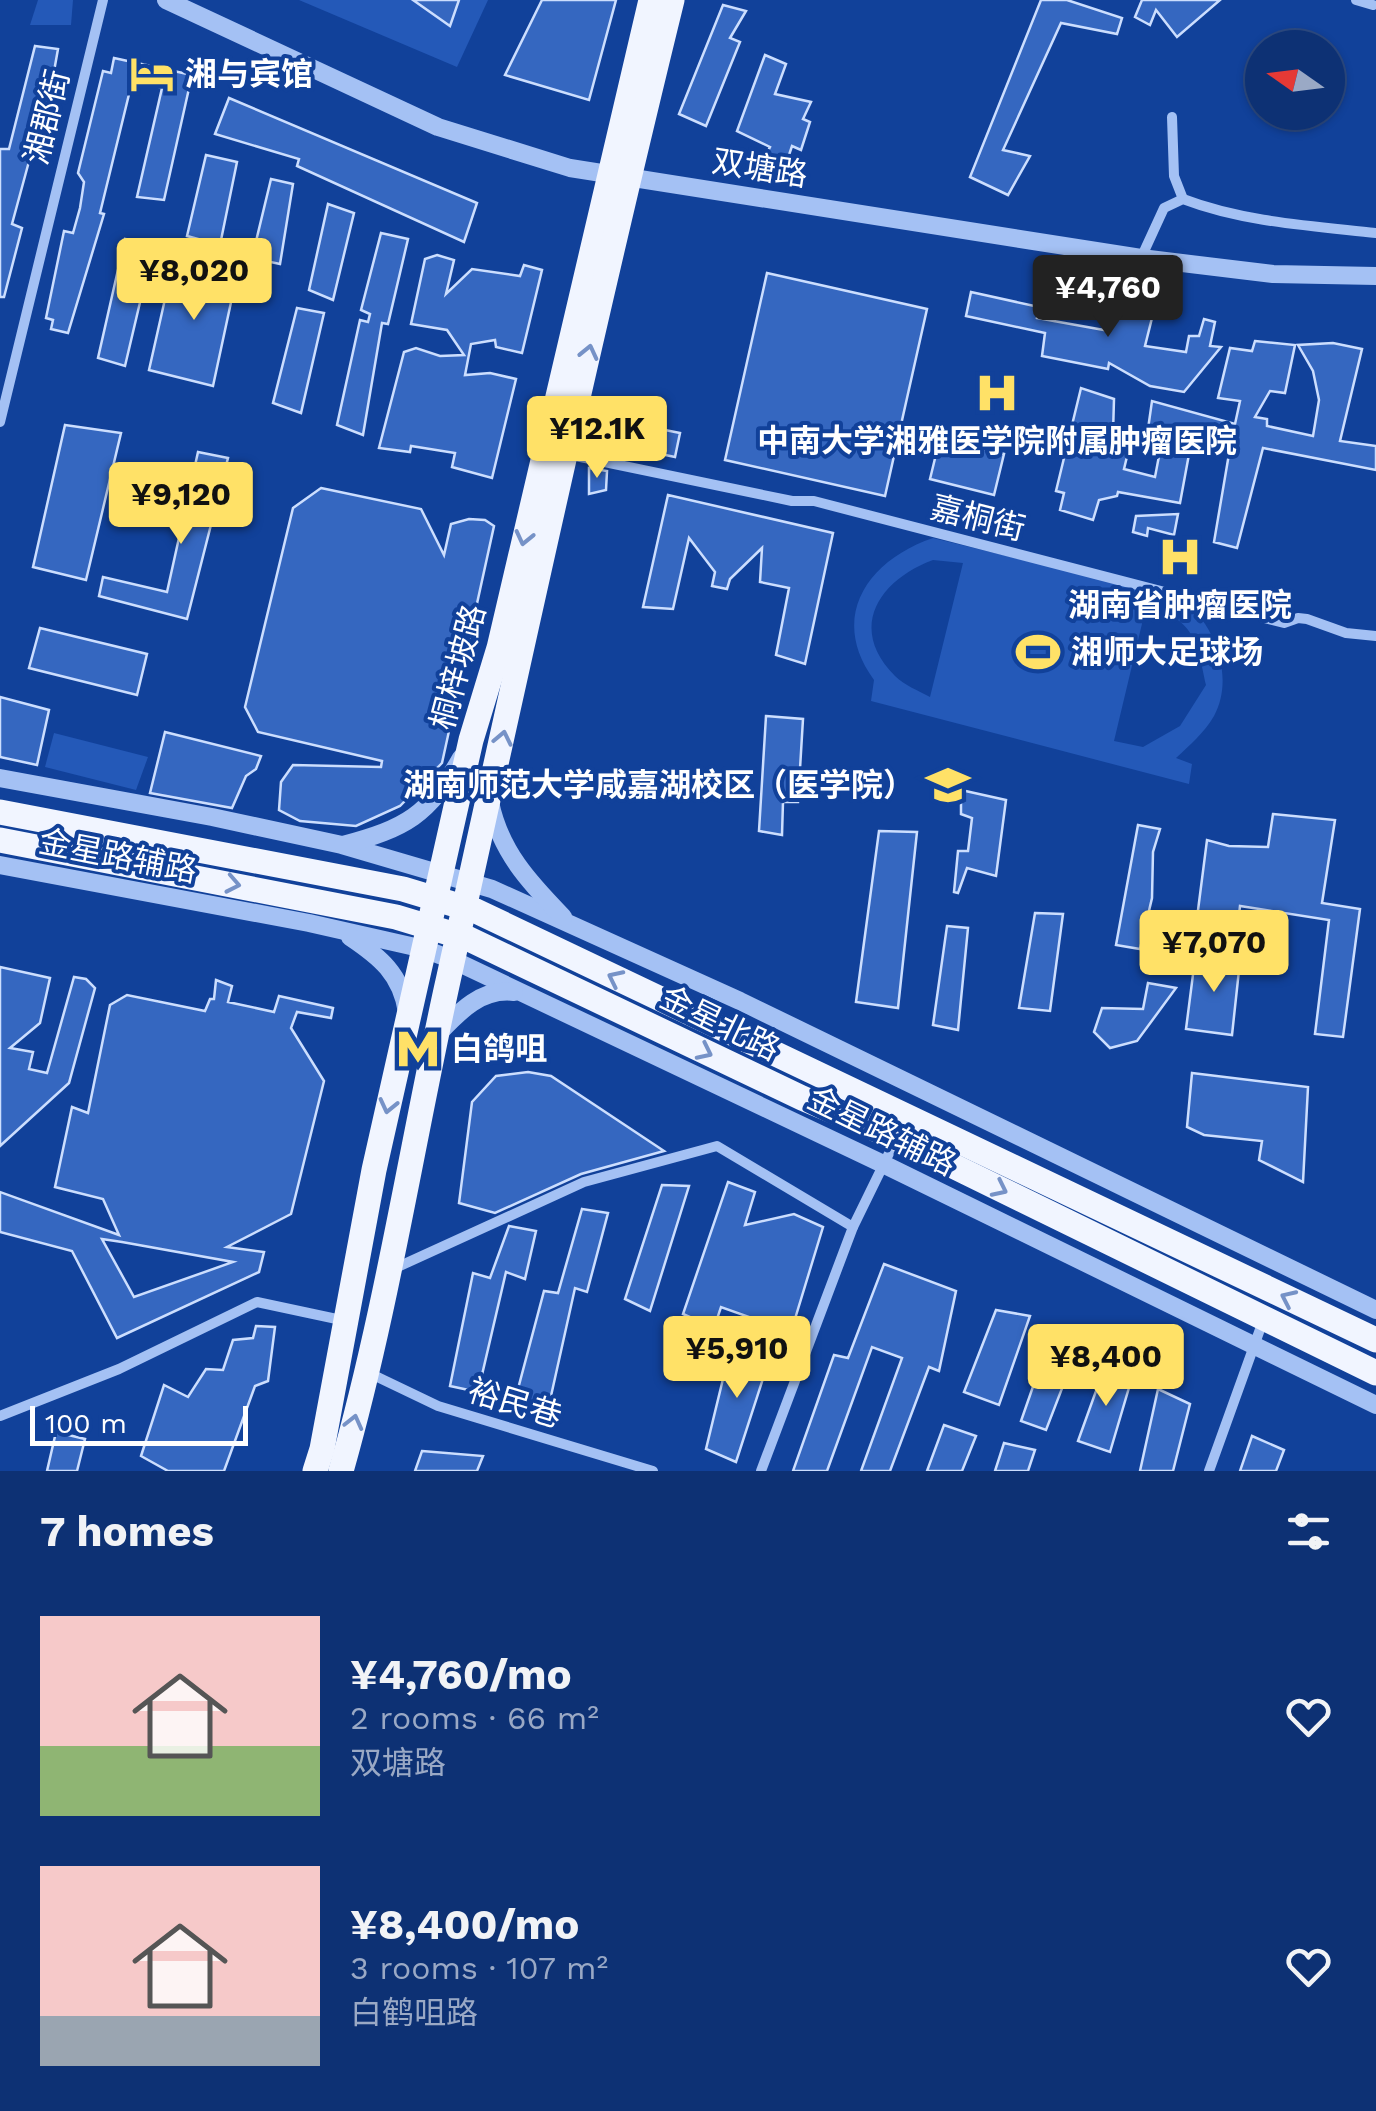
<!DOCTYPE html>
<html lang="en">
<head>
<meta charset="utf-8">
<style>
  :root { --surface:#0d3174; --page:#1b3d7c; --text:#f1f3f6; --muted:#9aa9c5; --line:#2d4c86; --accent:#ffe167 }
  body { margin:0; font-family:"Work Sans","Noto Sans SC",sans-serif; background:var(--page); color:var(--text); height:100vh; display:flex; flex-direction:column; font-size:38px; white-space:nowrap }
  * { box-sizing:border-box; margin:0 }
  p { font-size:32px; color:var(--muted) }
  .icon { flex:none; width:55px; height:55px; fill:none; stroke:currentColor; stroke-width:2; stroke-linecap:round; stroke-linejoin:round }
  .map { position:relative; height:1471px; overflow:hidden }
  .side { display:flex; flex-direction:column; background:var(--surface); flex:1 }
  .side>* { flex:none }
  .needle { width:65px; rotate:284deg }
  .buttons { position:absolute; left:1245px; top:30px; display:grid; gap:20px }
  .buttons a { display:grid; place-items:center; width:100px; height:100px; border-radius:50%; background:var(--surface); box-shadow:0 2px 8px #0004,0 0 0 2px var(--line); font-size:50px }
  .scale { position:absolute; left:30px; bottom:25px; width:218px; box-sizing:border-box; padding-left:10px; border:5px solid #fff; border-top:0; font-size:28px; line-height:35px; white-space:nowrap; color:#fff; -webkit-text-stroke:8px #11419a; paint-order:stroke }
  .price { position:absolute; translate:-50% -85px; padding:0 22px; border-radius:10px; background:var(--accent); color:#111; font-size:32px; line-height:65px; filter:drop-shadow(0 2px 5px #0008) }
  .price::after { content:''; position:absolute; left:50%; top:60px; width:30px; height:22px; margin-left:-15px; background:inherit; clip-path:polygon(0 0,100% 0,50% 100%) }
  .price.selected { background:#222; color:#fff }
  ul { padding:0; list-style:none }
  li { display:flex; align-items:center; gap:30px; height:250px; padding:0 40px }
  li span { display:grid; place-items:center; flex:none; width:280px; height:200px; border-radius:0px; color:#555 }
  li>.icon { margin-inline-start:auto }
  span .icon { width:120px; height:120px; fill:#fffc; stroke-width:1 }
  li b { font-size:42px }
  h2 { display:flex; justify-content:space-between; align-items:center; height:120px; padding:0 40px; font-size:42px }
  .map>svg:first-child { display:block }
</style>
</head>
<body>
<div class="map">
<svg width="1376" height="1471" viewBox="0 0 1376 1471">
  <rect width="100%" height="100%" fill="#11419a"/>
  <g fill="#2459b8" fill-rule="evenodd">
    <path d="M38,0H73L71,25H30Z"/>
    <path d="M299,0H488L457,67Z"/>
    <path d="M933,538L1183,599C1215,625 1235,677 1214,716C1204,733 1190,745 1176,758L1192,764L1189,784L871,701L874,680C828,617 868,560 933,538ZM933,560L963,563L930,697C919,691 904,685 895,676C847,628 879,580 933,560ZM1146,607C1194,618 1197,641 1206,685L1180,726L1143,747L1114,741Z"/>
    <path d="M54,733L148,757L136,790L45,767Z"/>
  </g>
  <g fill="#3567c0" stroke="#ccdefe" stroke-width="2.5" fill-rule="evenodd">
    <path d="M413,0H459L450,26Z"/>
    <path d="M542,0H616L589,100L505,75Z"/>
    <path d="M1041,0H1067L1122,18L1117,34L1061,23L1003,150L1030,156L1008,195L970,177Z"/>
    <path d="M1142,0H1220L1177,37L1156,10L1150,25L1135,17Z"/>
    <path d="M723,5L746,11L730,38L740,42L706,126L679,114Z"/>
    <path d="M35,46L58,49L39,155L31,154L12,224L22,228L4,297H0V149H9Z"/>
    <path d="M765,55L786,64L775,94L811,102L803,119L810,122L801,150L792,146L786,164L766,155L770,147L737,131Z"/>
    <path d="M114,58L192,75L164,200L137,197L162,88L133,78L100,213L104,214L68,333L51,329L53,320L46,318L64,231L73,233L80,208L84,182L78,173L103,71L111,73Z"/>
    <path d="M229,98L477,203L464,242L297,166L299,159L215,134Z"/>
    <path d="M206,155L237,162L220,245L187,236Z"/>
    <path d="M271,179L293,184L280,264L252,258Z"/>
    <path d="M328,204L354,213L333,300L309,290Z"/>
    <path d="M381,233L408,239L388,324L382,323L363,435L337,425L360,320L368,322L370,314L361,310Z"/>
    <path d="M125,239L154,243L125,366L98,358Z"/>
    <path d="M437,255L454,260L446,294L472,269L520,276L524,265L542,270L522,353L496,347L495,340L471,344L465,375L490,373L516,379L492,478L452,467L455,453L411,446L410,452L379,448L404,352L416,348L440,356L464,355L447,330L411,324L425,259Z"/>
    <path d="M208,262L239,265L213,386L149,370L172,268L206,271Z"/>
    <path d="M767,273L927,309L885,496L725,460Z"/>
    <path d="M971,292L1039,307L1037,318L1104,330L1112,292L1129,299L1156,302L1145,346L1186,352L1189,336H1199L1204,319L1215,322L1210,346L1221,347L1184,392L1150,386L1109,363L1108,369L1042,356L1045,333L966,316Z"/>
    <path d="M297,308L324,313L301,413L273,403Z"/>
    <path d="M1255,341L1295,345L1285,393L1270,391L1255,417L1267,419V426L1313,436L1319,400L1313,371L1298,345L1333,343L1362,349L1340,441L1376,446V470L1263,448L1237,548L1214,542L1231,442L1212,452L1205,450L1192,438L1180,503L1118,492L1117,496L1099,500L1093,520L1060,510L1064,493L1056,491L1081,388L1114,399L1113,434L1131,440L1124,469L1155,477L1163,435L1148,429L1152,401L1235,424L1240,401L1218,398L1230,348L1252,351Z"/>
    <path d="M637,399L660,404L655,428L680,433L675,457L627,447Z"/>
    <path d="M65,425L121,433L86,580L33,567Z"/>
    <path d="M940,438L1004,454L994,495L930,479Z"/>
    <path d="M198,452L228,458L187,619L99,596L103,577L167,592Z"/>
    <path d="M589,468L607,471L606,490L589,494Z"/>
    <path d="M321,488L421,509L444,555L451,524L469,519L485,520L494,526L442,763L400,806L356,826L300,821L279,810L281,782L293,765L381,767L382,761L258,732L245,707L293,508Z"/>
    <path d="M668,495L833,533L805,664L776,655L789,588L760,582L762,548L730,579L727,589L712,586L715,572L689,538L673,609L643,607Z"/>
    <path d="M1178,514L1174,535L1148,528L1147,536L1133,532L1136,516Z"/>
    <path d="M40,628L147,654L137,695L29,668Z"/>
    <path d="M0,697L49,710L37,765L0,757Z"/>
    <path d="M766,716L803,719L798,802H783L782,835L759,831Z"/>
    <path d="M165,732L261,756L256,769L246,776L232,808L150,793Z"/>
    <path d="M961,790L1006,800L996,876L967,868L958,893L954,892L958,851H968L972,818L961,814Z"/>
    <path d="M1273,814L1335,820L1322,903L1360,909L1343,1037L1315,1034L1329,920L1240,906L1238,924L1197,918L1207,840L1229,846L1268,847Z"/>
    <path d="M1138,825L1160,829L1153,852L1152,898L1140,949L1116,945Z"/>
    <path d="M879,831L917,832L898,1008L856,1002Z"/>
    <path d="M1035,913L1063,914L1050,1011L1019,1008Z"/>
    <path d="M947,926L968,928L958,1030L933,1025Z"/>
    <path d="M1217,957L1240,961L1232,1035L1186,1029L1195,959Z"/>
    <path d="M0,967L50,978L40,1023L10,1048L33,1052L29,1069L47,1073L74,977L86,979L95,988L69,1083L0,1146Z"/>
    <path d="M216,980L232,986L228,1002L274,1012L279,996L333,1008L331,1018L297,1012L291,1028L324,1081L291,1214L227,1247L264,1252L259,1272L117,1338L72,1251L0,1232V1192L119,1235L103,1199L55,1187L72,1107L88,1113L110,1005L127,995L205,1011L210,999H214ZM102,1239L122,1242L233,1262L134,1297Z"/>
    <path d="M1148,983L1176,988L1137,1041L1110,1048L1094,1032L1102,1008L1143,1009Z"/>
    <path d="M528,1072L551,1076L664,1151L581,1174L495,1213L459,1203L472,1102L496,1076Z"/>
    <path d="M1192,1073L1308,1087L1303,1182L1259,1160L1262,1141L1204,1135L1187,1127Z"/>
    <path d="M728,1182L755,1192L745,1225L794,1214L823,1227L791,1332L721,1307L714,1328L683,1314Z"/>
    <path d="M662,1185L689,1186L650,1311L625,1299Z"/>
    <path d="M582,1209L608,1213L587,1292L575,1288L547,1414L514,1404L544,1291L558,1293Z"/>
    <path d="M509,1226L536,1231L525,1279L506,1272L478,1392L450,1386L473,1273L490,1278Z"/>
    <path d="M884,1264L956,1291L939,1371L929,1367L890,1471H861L902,1358L872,1347L827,1471H793L834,1355L848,1358Z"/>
    <path d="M996,1310L1030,1316L999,1405L964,1392Z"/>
    <path d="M256,1326L275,1327L268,1381L255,1386L224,1471H168L141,1456L164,1385L188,1397L206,1369L223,1370L233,1340L253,1338Z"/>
    <path d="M1051,1335L1078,1347L1046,1430L1021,1421Z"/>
    <path d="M732,1342L770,1357L736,1462L706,1449Z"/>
    <path d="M1105,1366L1133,1374L1110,1452L1078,1441Z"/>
    <path d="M1158,1389L1190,1404L1173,1471H1140Z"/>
    <path d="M944,1425L976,1436L962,1471H927Z"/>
    <path d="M56,1432L85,1439L77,1471H47Z"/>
    <path d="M1252,1436L1284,1450L1276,1471H1240Z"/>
    <path d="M1004,1443L1035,1450L1028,1471H995Z"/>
    <path d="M422,1451L483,1456L477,1471H415Z"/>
  </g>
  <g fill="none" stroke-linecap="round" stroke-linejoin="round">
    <g stroke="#a4c1f4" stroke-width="10">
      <path d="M1356,0L1373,5"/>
      <path d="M1172,117L1174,176L1183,199"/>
      <path d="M1141,258L1164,208L1183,199C1243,222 1312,226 1376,233"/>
      <path d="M0,422L103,0"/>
      <path d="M566,454L792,501H814L1272,620L1284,623L1298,618L1307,619L1346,633L1376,636"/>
      <path d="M391,1270L584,1182L717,1146L853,1227"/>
      <path d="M367,1372L438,1406L653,1471"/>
      <path d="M0,1416L119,1369L257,1302L346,1321"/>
      <path d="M761,1471L853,1227L896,1139"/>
      <path d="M1209,1471L1263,1321"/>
    </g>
    <g stroke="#a4c1f4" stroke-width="18">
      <path d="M166,0L438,127L570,168L1141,258L1273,274L1376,276"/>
      <path d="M0,778L212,817L342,845L492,889L740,1001L1376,1310"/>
      <path d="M490,802C500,851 529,882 563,917"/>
      <path d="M343,845C406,828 428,816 461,758"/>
      <path d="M0,865L309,923L424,949L453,960L883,1164L1376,1405"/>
      <path d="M350,937C380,957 401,974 407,1012"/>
      <path d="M436,1036C458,1013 480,988 514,992"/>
    </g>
    <g stroke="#f1f5ff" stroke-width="25">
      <path d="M0,812L403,889L476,911L1376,1340"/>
      <path d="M0,840L396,917L469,939L802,1098L896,1138L1376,1373"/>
      <path d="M315,1471L322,1449L374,1170L471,740L499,648L651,0"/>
      <path d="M341,1471C386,1313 411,1150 446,990C519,660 591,329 672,0"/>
    </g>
  </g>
  <defs><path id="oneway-chevron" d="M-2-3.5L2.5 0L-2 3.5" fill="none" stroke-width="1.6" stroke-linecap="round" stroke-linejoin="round" transform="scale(2.5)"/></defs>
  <g stroke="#7692c7">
    <use href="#oneway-chevron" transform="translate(589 352) rotate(-77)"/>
    <use href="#oneway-chevron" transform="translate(524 538) rotate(103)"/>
    <use href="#oneway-chevron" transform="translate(503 738) rotate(-78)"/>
    <use href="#oneway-chevron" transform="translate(233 884) rotate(11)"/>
    <use href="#oneway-chevron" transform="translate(615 978) rotate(-154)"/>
    <use href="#oneway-chevron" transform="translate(705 1052) rotate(26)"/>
    <use href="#oneway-chevron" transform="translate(388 1106) rotate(103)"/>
    <use href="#oneway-chevron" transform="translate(1000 1189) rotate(26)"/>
    <use href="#oneway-chevron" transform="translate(1288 1298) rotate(-155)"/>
    <use href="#oneway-chevron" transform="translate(354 1422) rotate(-76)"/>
  </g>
  <defs>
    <g id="hotel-bare" transform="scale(3.45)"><path d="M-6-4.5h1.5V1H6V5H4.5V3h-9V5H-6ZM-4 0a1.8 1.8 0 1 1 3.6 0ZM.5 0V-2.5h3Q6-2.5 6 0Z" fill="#ffe167" stroke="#11419a" stroke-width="2.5" paint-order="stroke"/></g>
    <g id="hospital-bare" transform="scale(3.45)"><path d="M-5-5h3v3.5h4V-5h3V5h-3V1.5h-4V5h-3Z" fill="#ffe167" stroke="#11419a" stroke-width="2.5" paint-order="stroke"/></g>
    <g id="stadium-bare" transform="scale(3.45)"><path d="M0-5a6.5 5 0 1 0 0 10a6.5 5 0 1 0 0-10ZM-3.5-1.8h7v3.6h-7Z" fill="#ffe167" stroke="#11419a" stroke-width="2.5" paint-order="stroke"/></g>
    <g id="university-bare" transform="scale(3.45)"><path d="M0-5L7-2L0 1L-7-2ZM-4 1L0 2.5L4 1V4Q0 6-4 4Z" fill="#ffe167" stroke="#11419a" stroke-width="2.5" paint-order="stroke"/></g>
    <g id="metro-bare" transform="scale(3.45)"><path d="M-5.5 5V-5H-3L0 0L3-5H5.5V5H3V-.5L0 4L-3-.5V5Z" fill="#ffe167" stroke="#11419a" stroke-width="2.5" paint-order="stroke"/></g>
  </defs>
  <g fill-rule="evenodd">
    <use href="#hotel-bare" x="152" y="74"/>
    <use href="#hospital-bare" x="997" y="393"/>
    <use href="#hospital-bare" x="1180" y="557"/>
    <use href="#stadium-bare" x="1038" y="652"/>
    <use href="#university-bare" x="948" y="785"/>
    <use href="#metro-bare" x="418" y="1049"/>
  </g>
  <g text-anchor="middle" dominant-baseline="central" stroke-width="8" stroke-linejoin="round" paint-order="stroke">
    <g font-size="32" font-weight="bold" fill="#fff" stroke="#11419a" text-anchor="start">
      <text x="185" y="74">湘与宾馆</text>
      <text x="997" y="441" text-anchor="middle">中南大学湘雅医学院附属肿瘤医院</text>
      <text x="1180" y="605" text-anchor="middle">湖南省肿瘤医院</text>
      <text x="1071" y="652">湘师大足球场</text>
      <text x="915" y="785" text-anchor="end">湖南师范大学咸嘉湖校区（医学院）</text>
      <text x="451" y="1049">白鸽咀</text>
    </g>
    <g font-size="32" fill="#fff" stroke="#11419a">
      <text transform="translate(47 117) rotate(-76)">湘郡街</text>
      <text transform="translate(760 168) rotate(9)">双塘路</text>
      <text transform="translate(978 518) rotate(14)">嘉桐街</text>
      <text transform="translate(458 667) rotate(-75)">桐梓坡路</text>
      <text transform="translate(118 856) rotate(11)">金星路辅路</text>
      <text transform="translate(720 1023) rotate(26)">金星北路</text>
      <text transform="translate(882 1131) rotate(26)">金星路辅路</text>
      <text transform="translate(515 1403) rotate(17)">裕民巷</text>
    </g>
  </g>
</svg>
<div class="buttons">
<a><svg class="needle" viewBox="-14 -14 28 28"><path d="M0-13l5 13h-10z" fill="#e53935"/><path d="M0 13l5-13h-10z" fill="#9aa9c5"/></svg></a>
</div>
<div class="scale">100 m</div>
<b class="price" style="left:194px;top:323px">¥8,020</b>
<b class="price selected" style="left:1108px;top:340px">¥4,760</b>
<b class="price" style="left:597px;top:481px">¥12.1K</b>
<b class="price" style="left:181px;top:547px">¥9,120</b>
<b class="price" style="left:1214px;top:995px">¥7,070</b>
<b class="price" style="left:737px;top:1401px">¥5,910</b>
<b class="price" style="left:1106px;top:1409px">¥8,400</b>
</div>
<section class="side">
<h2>7 homes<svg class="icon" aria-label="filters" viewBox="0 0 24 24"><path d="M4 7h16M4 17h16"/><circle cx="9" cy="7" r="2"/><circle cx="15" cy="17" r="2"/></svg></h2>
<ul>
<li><span style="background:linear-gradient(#f6c9c9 65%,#8fb573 0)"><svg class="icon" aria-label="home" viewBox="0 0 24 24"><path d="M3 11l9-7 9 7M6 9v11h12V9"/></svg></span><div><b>¥4,760/mo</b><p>2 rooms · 66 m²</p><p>双塘路</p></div><svg class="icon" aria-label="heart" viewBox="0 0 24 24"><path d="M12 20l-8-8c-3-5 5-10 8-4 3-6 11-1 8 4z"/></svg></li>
<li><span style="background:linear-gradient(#f6c9c9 75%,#9aa5b1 0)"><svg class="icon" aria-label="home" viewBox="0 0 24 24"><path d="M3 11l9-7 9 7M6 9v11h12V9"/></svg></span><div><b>¥8,400/mo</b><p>3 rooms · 107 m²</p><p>白鹤咀路</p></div><svg class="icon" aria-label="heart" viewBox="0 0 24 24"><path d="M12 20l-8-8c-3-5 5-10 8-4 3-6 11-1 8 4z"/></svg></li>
</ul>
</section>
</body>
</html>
